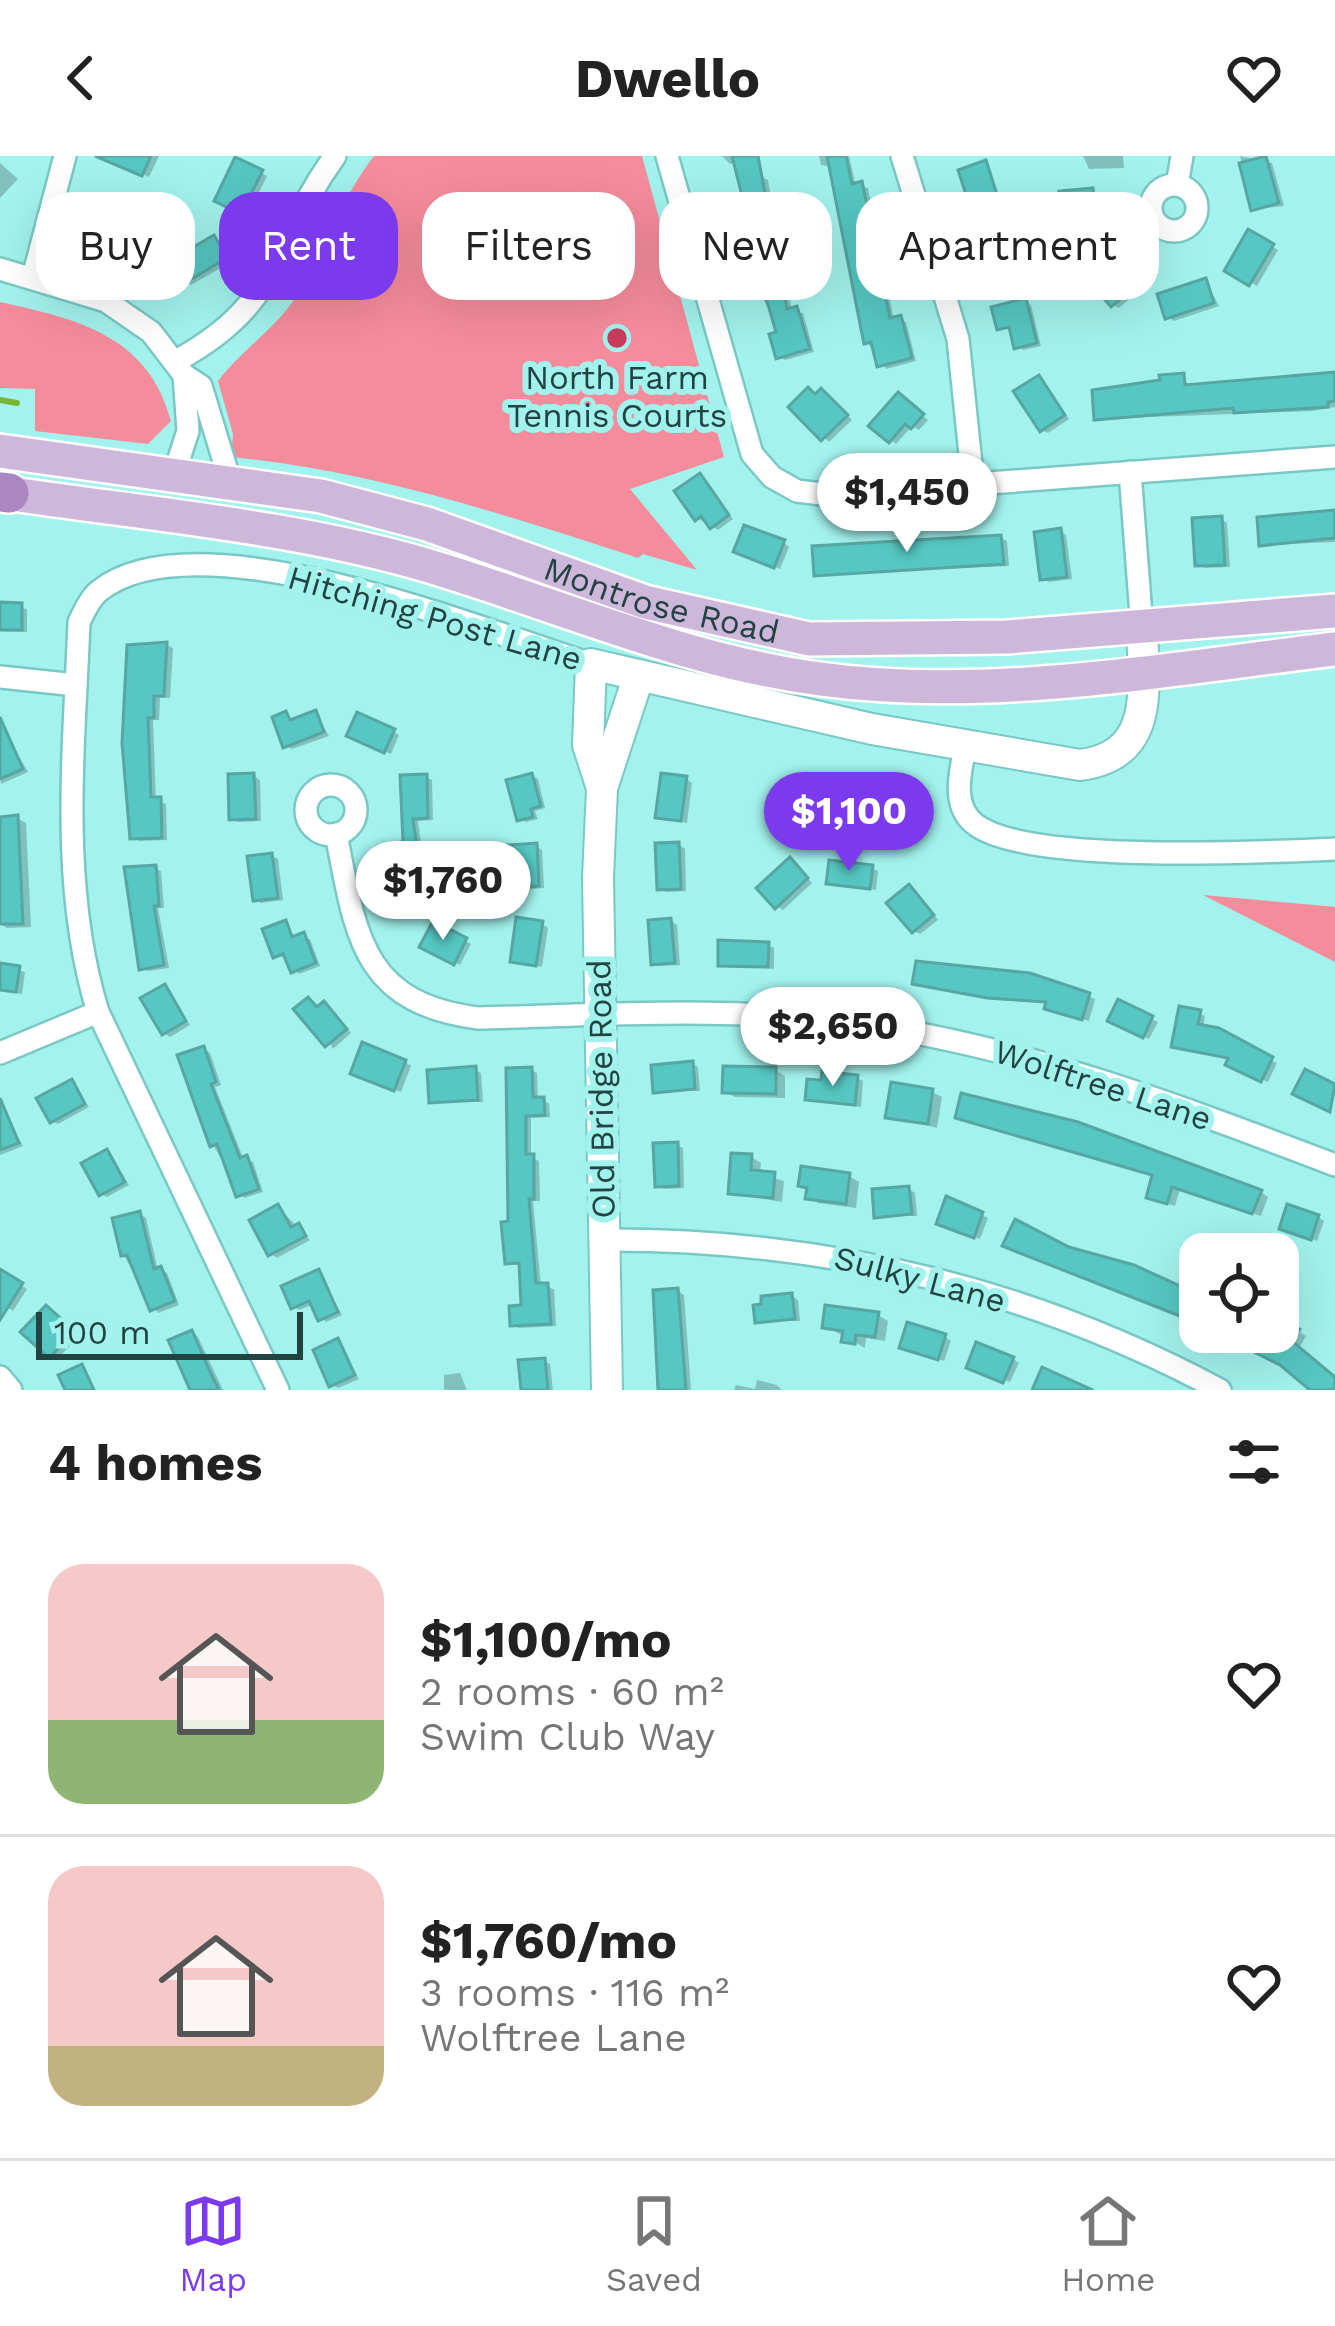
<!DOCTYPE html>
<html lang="en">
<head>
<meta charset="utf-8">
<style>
  :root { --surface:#fff; --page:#f6f6f6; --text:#222; --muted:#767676; --line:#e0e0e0; --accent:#7c3aed }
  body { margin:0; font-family:"Work Sans",sans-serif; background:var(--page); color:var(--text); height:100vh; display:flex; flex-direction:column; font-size:45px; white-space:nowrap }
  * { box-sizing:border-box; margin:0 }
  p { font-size:39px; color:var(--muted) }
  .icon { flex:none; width:66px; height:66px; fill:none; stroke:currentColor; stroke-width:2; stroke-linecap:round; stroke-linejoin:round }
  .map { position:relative; height:1234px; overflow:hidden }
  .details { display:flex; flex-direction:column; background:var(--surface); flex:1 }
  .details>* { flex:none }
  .guide { position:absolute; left:36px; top:36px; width:1263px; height:108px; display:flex; gap:24px }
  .tools { position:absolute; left:1179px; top:1077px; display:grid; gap:24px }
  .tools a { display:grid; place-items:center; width:120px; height:120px; border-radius:24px; background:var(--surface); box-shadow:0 12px 48px #0002; font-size:60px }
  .scale { position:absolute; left:36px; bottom:30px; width:267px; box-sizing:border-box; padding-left:12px; border:6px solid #224341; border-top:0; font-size:33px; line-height:42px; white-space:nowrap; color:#224341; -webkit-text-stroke:9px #a2f2ed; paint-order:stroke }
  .price { position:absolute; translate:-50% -102px; padding:0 27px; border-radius:42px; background:#fff; color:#222; font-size:39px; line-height:78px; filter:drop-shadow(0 3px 6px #0008) }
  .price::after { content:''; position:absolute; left:50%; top:72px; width:36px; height:27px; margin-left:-18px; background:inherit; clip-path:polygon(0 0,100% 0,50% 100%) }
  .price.current { background:var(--accent); color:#fff }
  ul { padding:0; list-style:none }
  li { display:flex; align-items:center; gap:36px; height:300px; padding:0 48px }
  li+li { border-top:3px solid var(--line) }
  li span { display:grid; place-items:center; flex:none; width:336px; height:240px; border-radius:36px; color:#555 }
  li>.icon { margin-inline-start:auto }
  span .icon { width:144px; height:144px; fill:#fffc; stroke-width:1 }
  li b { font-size:51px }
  h2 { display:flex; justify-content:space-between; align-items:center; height:144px; padding:0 48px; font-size:51px }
  .tag { padding:0 42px; border-radius:36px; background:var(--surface); box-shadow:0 12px 48px #0002; font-size:42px; line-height:108px }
  .tag.current { background:var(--accent); color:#fff }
  header { display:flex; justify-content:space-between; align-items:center; height:156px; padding:0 48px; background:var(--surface); font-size:54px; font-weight:700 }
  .tabs { display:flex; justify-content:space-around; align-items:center; height:168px; border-top:3px solid var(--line); background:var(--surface); font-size:33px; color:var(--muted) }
  .tabs a { display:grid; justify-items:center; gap:6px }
  .tabs .current { color:var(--accent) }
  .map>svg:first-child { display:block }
</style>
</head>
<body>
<header><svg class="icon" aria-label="back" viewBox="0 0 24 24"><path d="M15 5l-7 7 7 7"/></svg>Dwello<svg class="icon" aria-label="heart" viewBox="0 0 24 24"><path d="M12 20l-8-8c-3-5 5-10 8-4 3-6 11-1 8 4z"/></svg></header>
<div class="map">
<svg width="1335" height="1234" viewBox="0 0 1335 1234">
  <rect width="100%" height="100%" fill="#a2f2ed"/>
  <g fill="#f58c9b">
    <path d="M374,0H642L724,301L630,333L697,414L643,398L638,402C503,358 373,315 231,301L233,278L218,225C243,192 275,174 298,138C327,92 339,45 374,0Z"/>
    <path d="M0,146C77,163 148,179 171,265L148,288L35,275V233L0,232Z"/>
    <path d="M1203,739L1335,751V806Z"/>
  </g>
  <g fill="#0003">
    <path d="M115,0H159L149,21L118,8Z"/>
    <path d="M722,0H753L760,20L768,24L792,155L803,157L814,196L785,204L779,201L780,178L759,134L736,6L730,8Z"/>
    <path d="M819,0H849L856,30L868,32L894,164L906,166L916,205L886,213L867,186L832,11L821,9Z"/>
    <path d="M1083,0H1123L1124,12L1089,13Z"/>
    <path d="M1240,0L1272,7L1284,50L1254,53Z"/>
    <path d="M237,5L267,20L248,59L218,44Z"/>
    <path d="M0,7L18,23L0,42Z"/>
    <path d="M985,8L1003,48L980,56L974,52Z"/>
    <path d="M1092,35L1098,38L1102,79L1072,81L1066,78Z"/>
    <path d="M121,43L144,83L121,93L115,90Z"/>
    <path d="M1006,74L1012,77L1022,118L993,125L987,121Z"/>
    <path d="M1249,77L1278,94L1257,130L1228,114Z"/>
    <path d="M214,82L231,106L191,129L185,126Z"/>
    <path d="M1104,98L1139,135L1119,152L1113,149Z"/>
    <circle cx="374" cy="121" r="17"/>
    <path d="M1206,125L1219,150L1174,165L1167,161Z"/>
    <path d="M1025,145L1031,149L1041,190L1023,194L1012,174L999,172Z"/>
    <path d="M1335,219V251L1312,255L1097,263L1183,220L1190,232Z"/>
    <path d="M1039,222L1069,263L1048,277L1042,274Z"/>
    <path d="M828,239L852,264L829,286L792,251Z"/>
    <path d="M904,243L928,264L919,274L912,270L896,288L891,284Z"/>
    <path d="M700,321L733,363L718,374L697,362Z"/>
    <path d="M1335,357V386L1262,389Z"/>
    <path d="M1221,363L1227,367L1230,411L1204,412L1198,408Z"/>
    <path d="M1060,375L1066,379L1072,423L1049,426L1043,423Z"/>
    <path d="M1001,382L1007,385L1009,410L817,418Z"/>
    <path d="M784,387L789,391L780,413L743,398Z"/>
    <path d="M0,449L27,453V476L0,475Z"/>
    <path d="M167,489L173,492L170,542H160L159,564H153L156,644L166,648L167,684L139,685L133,681L125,587Z"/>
    <path d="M286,558L293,566L316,558L329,580L292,593L286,590Z"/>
    <path d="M394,576L399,579L391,598L356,583Z"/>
    <path d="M6,578L28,616L1,628L0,580Z"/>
    <path d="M254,620L260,624L261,665L238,666L232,662Z"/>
    <path d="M532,620L538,623L545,652L535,655L538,663L526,666L520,663Z"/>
    <path d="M426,621L432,624L433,664L418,665L423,702L440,704L442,717L426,719L429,744L407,746L401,743L404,622Z"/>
    <path d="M686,623L692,627L687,667L658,661Z"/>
    <path d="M17,662L26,667L31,771L7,772L0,768V664Z"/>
    <path d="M679,689L685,693L686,735L666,736L660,732Z"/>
    <path d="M536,690L542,694L544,732L518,734L512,730Z"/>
    <path d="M272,700L278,703L283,744L261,747L255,743Z"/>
    <path d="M796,709L812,727L783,754L777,750Z"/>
    <path d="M155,712L161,715L164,752H158L169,812L148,815L142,812Z"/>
    <path d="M872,712L878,715L876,734L829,726Z"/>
    <path d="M915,735L938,764L920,778L914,775Z"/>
    <path d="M671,765L677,769L680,809L660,810L654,807Z"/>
    <path d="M285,767L296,783H310L320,810L299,818L288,801L276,800Z"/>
    <path d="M542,768L548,772L542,811L513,805Z"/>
    <path d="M434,769L471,788L460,809L423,790Z"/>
    <path d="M768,789L774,792V813L721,808Z"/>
    <path d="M0,810L25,816L22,838L0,834Z"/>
    <path d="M1029,820L1095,843L1089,865L1053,855L1048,847L996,844L916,827Z"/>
    <path d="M165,832L190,869L170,881L164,877Z"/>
    <path d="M308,844L319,853L330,852L351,877L333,893Z"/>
    <path d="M1119,847L1158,866L1149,883L1111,864Z"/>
    <path d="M1199,857L1205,860L1203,872L1277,907L1268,926L1229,908L1231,903L1174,890Z"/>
    <path d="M204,893L210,897L221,929L215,931L244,1004L253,1006L263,1036L244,1042L213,989Z"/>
    <path d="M405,906L411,910L401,936L359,920Z"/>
    <path d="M692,908L698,911L700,935H656Z"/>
    <path d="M475,914L481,917L483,946H432Z"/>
    <path d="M531,914L537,917L538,944L549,947L550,961L531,962V1001L539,1005L540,1045H533L541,1130L554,1133L556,1170L519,1172L513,1169L524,1152L522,1109L508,1106Z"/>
    <path d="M775,914L785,920V942L735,941L725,935Z"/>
    <path d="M857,922L863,925L861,951L808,942Z"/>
    <path d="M71,927L89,951L58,968L52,965Z"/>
    <path d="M932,936L942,941L937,972L889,960Z"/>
    <path d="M4,956L23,990L0,999V958Z"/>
    <path d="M958,961L1261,1036L1268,1041L1261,1060L1180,1033L1175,1050L1157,1045L1155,1020Z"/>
    <path d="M677,989L683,992L684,1032L664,1033L658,1030Z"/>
    <path d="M107,996L129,1029L107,1041L101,1038Z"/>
    <path d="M751,1001L761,1007L760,1018L784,1025L782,1046L731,1037Z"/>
    <path d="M849,1020L859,1026L856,1052L818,1047L801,1029Z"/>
    <path d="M909,1033L915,1037L917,1060H877Z"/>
    <path d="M278,1051L310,1084L277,1102L271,1098Z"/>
    <path d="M140,1058L146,1062L158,1114L167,1117L179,1149L158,1157L123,1098Z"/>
    <path d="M982,1059L988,1062L980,1083L945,1070Z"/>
    <path d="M1318,1061L1324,1065L1317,1085L1288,1075Z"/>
    <path d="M0,1116L27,1133L13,1155L0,1147Z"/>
    <path d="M319,1117L342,1159L326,1166L314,1148L299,1154L293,1150Z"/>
    <path d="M678,1135L684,1139L691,1234H661L656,1137Z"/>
    <path d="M792,1140L798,1144L800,1165H758Z"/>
    <path d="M52,1156L70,1172L63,1179L72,1188L57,1203L51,1200Z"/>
    <path d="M878,1159L888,1165L885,1185L866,1182L865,1192L825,1170Z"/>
    <path d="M1283,1167L1306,1180L1299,1192L1335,1222V1234H1317L1251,1176L1273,1185Z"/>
    <path d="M192,1177L198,1181L223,1234H198L173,1186Z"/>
    <path d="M945,1181L951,1185L944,1205L908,1194Z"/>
    <path d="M338,1186L359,1223L338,1232L332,1229Z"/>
    <path d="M1013,1203L1019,1207L1010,1226L972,1211Z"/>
    <path d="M544,1205L550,1208L553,1234H524L521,1207Z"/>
    <path d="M460,1217L467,1234H444V1219Z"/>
    <path d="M757,1224L777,1229L782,1234H734L736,1229L755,1233Z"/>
  </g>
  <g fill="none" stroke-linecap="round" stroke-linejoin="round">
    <path stroke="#78b534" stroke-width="6" d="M0,244L17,247"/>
  </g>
  <g fill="#56c7c2" stroke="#57a6a2" stroke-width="3">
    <path d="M95,0H151L142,20Z"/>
    <path d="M732,0H758L787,153L797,150L810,193L776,203L769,178L776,176L764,135L756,136L734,47L743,44Z"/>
    <path d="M827,0H846L852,28L862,25L890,162L901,159L912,202L877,211L871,186L864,188Z"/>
    <path d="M1266,0L1279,47L1251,55L1239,7Z"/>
    <path d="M235,1L263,14L241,58L214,45Z"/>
    <path d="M986,4L999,45L971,54L958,14Z"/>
    <path d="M1093,32L1097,77L1063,80L1059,35Z"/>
    <path d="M121,40L139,80L112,92L94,52Z"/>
    <path d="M1006,71L1017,115L985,123L973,79Z"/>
    <path d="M1248,73L1274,88L1249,130L1224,115Z"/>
    <path d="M214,79L227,102L183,128L169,105Z"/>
    <path d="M1104,95L1135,131L1111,151L1080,115Z"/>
    <circle cx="372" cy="120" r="19"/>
    <path d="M1206,122L1214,147L1165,163L1157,138Z"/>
    <path d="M1026,142L1037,187L1014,193L1009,171L997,174L991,151Z"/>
    <path d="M1335,216V245L1328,246V251L1234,257L1233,252L1094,264L1092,234L1160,224L1159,219L1184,217L1185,229Z"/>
    <path d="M1039,219L1065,259L1040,276L1013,235Z"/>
    <path d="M808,231L815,238L821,232L848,259L821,285L788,251Z"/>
    <path d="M898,236L924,258L911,273L905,268L889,287L868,270Z"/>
    <path d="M700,317L729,359L710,373L701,360L695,365L674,335Z"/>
    <path d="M1335,354V382L1259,390L1257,361Z"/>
    <path d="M1222,360L1225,409L1195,410L1192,362Z"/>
    <path d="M744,369L785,384L774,412L733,396Z"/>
    <path d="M1061,372L1067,421L1040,424L1034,376Z"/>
    <path d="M1001,379L1004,408L814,420L812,390Z"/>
    <path d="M0,446L22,447V474H0Z"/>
    <path d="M167,486L164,540H154V562H148L151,641H161L162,682L130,683L122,587L127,489Z"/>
    <path d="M316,554L324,576L283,592L272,561L286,555L290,564Z"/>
    <path d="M357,556L395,573L384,597L346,580Z"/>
    <path d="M0,561L23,613L0,623Z"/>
    <path d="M254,617L256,663L229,664L228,618Z"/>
    <path d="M532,617L541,650L531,653L533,661L517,665L506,624Z"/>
    <path d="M661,617L687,620L681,665L655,662Z"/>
    <path d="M427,618L428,662L413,663L418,699L435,697L437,715L421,717L424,742L398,745L391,687L403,686L400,619Z"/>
    <path d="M18,659L23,768H0V661Z"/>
    <path d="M679,686L681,733L657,734L655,687Z"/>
    <path d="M537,687L539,730L509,732L507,689Z"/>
    <path d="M272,697L278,742L253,745L247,700Z"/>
    <path d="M790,701L808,722L775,753L756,732Z"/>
    <path d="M829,704L873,709L870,733L826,728Z"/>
    <path d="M156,709L159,750H154L164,809L139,814L124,711Z"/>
    <path d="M909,728L934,759L912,777L886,747Z"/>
    <path d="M516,761L543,765L536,810L510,806Z"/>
    <path d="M671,762L675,807L651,809L648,764Z"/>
    <path d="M286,764L292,781L304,776L316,807L291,817L283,798L273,802L262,773Z"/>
    <path d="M433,765L467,782L454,809L419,791Z"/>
    <path d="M718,784L769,786L768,811L718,810Z"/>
    <path d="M916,805L1030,817L1090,837L1082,864L1044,853L1046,846L987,842L912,828Z"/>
    <path d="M0,807L20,810L16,836L0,834Z"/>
    <path d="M165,828L186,865L162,879L140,842Z"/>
    <path d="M308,841L317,851L324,845L347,873L325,891L293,853Z"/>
    <path d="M1118,843L1153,860L1143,882L1107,865Z"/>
    <path d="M1179,850L1201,854L1198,868L1219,872L1273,901L1261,926L1225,909L1228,902L1171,891Z"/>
    <path d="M362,886L406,904L394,935L350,918Z"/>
    <path d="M204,890L216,926L211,928L240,1002L247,999L259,1033L236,1041L217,988L210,991L177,899Z"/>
    <path d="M693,905L695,933L653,937L651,909Z"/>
    <path d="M476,910L478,944L429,947L427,914Z"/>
    <path d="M723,910L776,911V938L722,937Z"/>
    <path d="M532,911L533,941H544L545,959L526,960V998H534V1043H529L536,1127H548L551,1168L510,1170L509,1150L521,1149L519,1107L505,1108L501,1066L508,1065L506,912Z"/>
    <path d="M1305,913L1335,928L1330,956L1292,938Z"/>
    <path d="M822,915L858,919L855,949L805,944L807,923L821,924Z"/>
    <path d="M72,923L85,948L50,967L36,942Z"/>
    <path d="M891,926L933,933L928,968L885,962Z"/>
    <path d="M961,937L1078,966L1262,1034L1252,1058L1172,1031L1167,1048L1146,1042L1152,1019L955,962Z"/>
    <path d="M0,942L19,987L0,994Z"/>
    <path d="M678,986L679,1030L655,1031L653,987Z"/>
    <path d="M107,993L125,1026L99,1040L81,1007Z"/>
    <path d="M731,997L752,998L751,1014L775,1016L773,1042L728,1038Z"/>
    <path d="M801,1010L850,1017L846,1048L805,1043L807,1032L798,1030Z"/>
    <path d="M909,1030L912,1058L874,1062L872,1033Z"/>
    <path d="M946,1040L983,1056L974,1082L936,1068Z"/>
    <path d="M278,1048L291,1071L299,1067L306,1080L268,1100L249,1064Z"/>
    <path d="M1287,1048L1319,1059L1311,1084L1279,1073Z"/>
    <path d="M140,1055L154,1113L161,1110L175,1145L150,1155L127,1099L121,1100L112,1062Z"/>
    <path d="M1015,1063L1069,1091L1134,1109L1200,1139V1168L1002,1090Z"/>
    <path d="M0,1113L23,1127L0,1164Z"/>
    <path d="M319,1113L338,1156L318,1165L309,1145L291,1153L281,1130Z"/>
    <path d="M678,1132L686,1234H658L653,1134Z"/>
    <path d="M792,1137L795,1163L755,1167L753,1149L761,1148V1140Z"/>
    <path d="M46,1149L66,1167L59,1174L68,1183L49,1202L20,1176Z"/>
    <path d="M825,1149L879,1156L875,1181L856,1179L855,1188L841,1186L843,1175L822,1172Z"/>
    <path d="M1282,1163L1300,1173L1293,1186L1335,1221V1234H1310L1280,1209L1240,1189L1248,1176H1278Z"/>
    <path d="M907,1166L946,1178L938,1204L899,1192Z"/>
    <path d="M192,1174L211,1218L219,1234H190L168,1184Z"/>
    <path d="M338,1182L355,1219L329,1231L313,1194Z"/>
    <path d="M976,1186L1014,1201L1003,1227L966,1212Z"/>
    <path d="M545,1202L548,1234H521L518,1204Z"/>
    <path d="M82,1208L94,1234H65L58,1219Z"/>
    <path d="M1042,1211L1093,1234H1032Z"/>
  </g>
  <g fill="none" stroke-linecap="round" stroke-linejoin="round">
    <g stroke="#7ac8c5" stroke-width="26">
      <g id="street">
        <path d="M667,0L752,298L772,321L797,335L830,339L1335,301"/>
        <path d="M902,0L958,183L973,327"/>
        <path d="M1177,29L1182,0"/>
        <circle cx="1174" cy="52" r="23"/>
        <path d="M0,113L106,145L151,176L184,219L201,230L230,325"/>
        <path d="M33,121L65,0"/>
        <path d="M176,205C285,146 271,88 335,0"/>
        <path d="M1130,316L1142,472"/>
        <path d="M174,318L188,275L184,219"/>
        <path d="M0,521L76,529"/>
        <path d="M965,592C960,617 951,651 976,669C1029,708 1264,696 1335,693"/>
        <circle cx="331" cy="654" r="25"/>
        <path d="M336,678C356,779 361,847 478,862C605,859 736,850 862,868C1028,892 1180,950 1335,1009"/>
        <path d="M0,897L98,856"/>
        <path d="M603,1084C822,1083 1026,1130 1220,1234"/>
        <path d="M0,1221L11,1234"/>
        <path d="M278,1234L98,856C59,730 74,595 79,466C84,456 90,442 99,435C196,357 482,474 591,508"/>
      </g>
    </g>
    <g stroke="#7ac8c5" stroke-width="34">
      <g id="secondary">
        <path d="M602,632L588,589L591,508L872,573L1080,609C1155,599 1144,535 1142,472"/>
        <path d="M607,1234L598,722L602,632L638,522"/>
      </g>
    </g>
    <g stroke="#fff" stroke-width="38">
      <g id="primary">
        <path id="s1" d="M0,295L321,340L427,368L645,446L809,483L1007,481L1335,455"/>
        <path d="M0,336C143,358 289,369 429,410C559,449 684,505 820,523C989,546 1167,513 1335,493"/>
      </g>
    </g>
    <g stroke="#fff" stroke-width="44">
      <path id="highway" d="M0,336L9,337"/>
    </g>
    <use href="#street" stroke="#fff" stroke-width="21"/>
    <use href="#secondary" stroke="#fff" stroke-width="30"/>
    <use href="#primary" stroke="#cdb7da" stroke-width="33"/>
    <use href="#highway" stroke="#ab87c2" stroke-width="39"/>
  </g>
  <circle fill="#cb3b5c" stroke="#a2f2ed" stroke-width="4.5" cx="617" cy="182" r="12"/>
  <g text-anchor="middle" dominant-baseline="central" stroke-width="12" stroke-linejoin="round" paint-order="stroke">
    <g font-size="33" fill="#224341" stroke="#a2f2ed">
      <text x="617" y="221">North Farm<tspan x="617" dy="38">Tennis Courts</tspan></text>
    </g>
    <g font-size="33" fill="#224341" stroke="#a2f2ed">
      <text stroke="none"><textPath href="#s1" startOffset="681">Montrose Road</textPath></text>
      <text transform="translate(435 462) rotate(16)">Hitching Post Lane</text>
      <text transform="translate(1103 929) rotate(18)">Wolftree Lane</text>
      <text transform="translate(601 933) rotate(-91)">Old Bridge Road</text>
      <text transform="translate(920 1123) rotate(15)">Sulky Lane</text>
    </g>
  </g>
</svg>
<div class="tools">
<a><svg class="icon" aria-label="locate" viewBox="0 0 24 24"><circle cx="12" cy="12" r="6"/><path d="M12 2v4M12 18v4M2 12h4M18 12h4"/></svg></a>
</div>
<div class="scale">100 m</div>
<b class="price" style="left:907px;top:399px">$1,450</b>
<b class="price current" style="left:849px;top:718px">$1,100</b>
<b class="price" style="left:443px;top:787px">$1,760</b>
<b class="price" style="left:833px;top:933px">$2,650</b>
<div class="guide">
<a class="tag">Buy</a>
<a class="tag current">Rent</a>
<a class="tag">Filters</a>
<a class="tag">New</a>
<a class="tag">Apartment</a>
</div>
</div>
<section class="details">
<h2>4 homes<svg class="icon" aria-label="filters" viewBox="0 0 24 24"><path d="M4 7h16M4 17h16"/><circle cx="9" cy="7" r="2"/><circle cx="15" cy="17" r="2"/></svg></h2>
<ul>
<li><span style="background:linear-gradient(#f6c9c9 65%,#8fb573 0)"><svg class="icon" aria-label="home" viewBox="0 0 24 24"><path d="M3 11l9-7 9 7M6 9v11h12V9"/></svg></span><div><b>$1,100/mo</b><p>2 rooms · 60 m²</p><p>Swim Club Way</p></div><svg class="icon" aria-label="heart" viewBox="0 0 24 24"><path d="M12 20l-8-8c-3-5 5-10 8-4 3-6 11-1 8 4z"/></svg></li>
<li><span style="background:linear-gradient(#f6c9c9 75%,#c2b280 0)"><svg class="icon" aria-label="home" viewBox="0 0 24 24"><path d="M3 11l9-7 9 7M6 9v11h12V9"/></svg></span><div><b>$1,760/mo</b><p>3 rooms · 116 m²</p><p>Wolftree Lane</p></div><svg class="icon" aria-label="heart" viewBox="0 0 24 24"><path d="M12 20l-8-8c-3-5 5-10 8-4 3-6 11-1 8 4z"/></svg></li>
</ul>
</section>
<nav class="tabs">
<a class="current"><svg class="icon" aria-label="map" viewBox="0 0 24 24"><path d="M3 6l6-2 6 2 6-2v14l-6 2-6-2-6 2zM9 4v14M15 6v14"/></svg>Map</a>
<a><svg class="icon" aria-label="saved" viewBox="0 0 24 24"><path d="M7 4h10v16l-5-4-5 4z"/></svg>Saved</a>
<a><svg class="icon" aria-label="home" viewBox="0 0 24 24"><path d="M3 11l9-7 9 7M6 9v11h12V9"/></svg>Home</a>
</nav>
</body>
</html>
